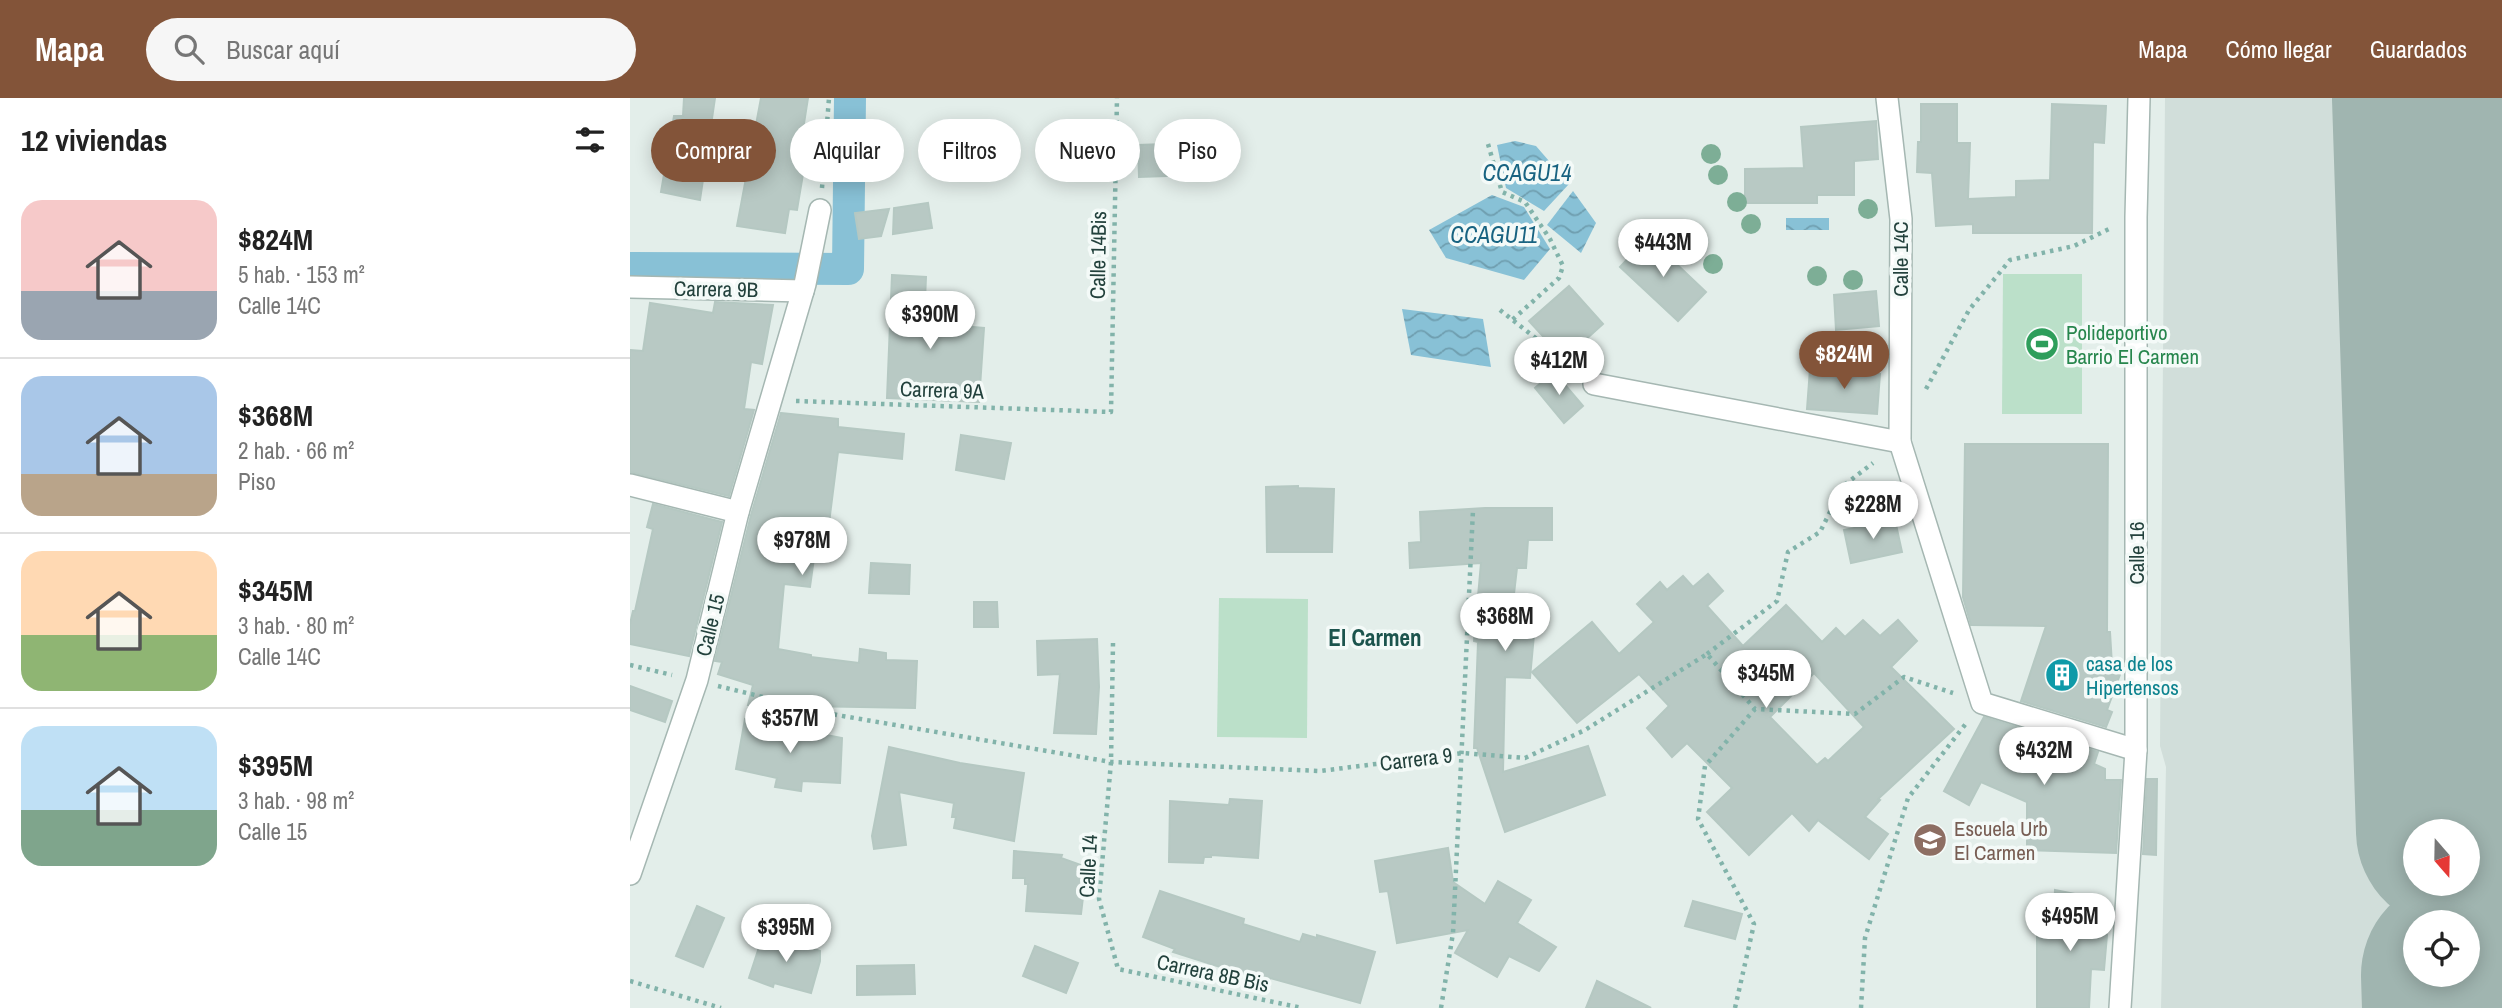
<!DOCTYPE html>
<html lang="es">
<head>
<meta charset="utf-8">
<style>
  :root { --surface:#fff; --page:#f6f6f6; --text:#222; --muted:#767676; --line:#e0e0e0; --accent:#835439 }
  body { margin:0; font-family:"Archivo Narrow",sans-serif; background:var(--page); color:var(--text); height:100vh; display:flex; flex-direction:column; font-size:26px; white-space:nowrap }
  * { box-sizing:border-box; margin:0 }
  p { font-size:23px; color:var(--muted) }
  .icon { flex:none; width:38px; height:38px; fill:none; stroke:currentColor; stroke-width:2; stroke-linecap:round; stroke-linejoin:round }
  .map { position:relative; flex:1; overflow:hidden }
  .sheet { display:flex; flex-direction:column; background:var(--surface); width:630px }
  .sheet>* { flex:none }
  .guide { position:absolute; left:21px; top:21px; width:665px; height:63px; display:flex; gap:14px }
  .needle { width:46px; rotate:160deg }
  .tools { position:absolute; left:1773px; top:721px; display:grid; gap:14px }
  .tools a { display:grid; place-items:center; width:77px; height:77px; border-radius:50%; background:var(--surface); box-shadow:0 4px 18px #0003; font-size:35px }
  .price { position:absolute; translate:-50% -60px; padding:0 16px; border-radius:24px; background:#fff; color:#222; font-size:23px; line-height:46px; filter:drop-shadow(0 2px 4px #0008) }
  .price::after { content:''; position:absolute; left:50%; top:42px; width:21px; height:16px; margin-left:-10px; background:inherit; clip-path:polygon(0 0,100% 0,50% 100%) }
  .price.current { background:var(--accent); color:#fff }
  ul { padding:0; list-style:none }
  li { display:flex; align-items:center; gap:21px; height:175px; padding:0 21px }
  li+li { border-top:2px solid var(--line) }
  li span { display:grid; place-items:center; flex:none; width:196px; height:140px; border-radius:21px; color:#555 }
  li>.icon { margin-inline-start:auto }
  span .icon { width:84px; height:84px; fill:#fffc; stroke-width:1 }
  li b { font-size:30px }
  h2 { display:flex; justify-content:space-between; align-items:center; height:84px; padding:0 21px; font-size:30px }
  .chip { padding:0 24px; border-radius:32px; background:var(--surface); box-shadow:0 4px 18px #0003; font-size:24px; line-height:63px }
  .chip.current { background:var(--accent); color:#fff }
  header { display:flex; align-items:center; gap:42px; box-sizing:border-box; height:98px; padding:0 35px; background:var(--accent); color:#fff }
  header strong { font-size:33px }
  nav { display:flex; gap:38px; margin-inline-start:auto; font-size:24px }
  .search { width:490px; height:63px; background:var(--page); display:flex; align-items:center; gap:18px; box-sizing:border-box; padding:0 24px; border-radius:38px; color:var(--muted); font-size:26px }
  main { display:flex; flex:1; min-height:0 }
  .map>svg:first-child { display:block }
</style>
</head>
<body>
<header>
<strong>Mapa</strong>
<div class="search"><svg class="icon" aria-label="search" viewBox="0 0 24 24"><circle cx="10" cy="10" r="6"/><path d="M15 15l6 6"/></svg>Buscar aquí</div>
<nav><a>Mapa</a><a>Cómo llegar</a><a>Guardados</a></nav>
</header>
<main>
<section class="sheet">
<h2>12 viviendas<svg class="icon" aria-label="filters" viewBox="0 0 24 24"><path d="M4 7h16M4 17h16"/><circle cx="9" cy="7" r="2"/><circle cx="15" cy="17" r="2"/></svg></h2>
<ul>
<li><span style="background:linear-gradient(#f6c9c9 65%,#9aa5b1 0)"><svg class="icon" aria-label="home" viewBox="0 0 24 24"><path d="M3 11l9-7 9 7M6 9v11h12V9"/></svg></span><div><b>$824M</b><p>5 hab. · 153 m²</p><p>Calle 14C</p></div></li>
<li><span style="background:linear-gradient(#a9c7e8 70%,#b9a48a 0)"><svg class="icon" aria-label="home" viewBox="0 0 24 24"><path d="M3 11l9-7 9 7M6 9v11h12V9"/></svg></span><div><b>$368M</b><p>2 hab. · 66 m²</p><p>Piso</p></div></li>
<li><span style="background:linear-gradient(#ffd9b3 60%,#8fb573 0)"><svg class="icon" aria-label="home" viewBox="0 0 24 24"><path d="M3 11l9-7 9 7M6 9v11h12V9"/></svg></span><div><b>$345M</b><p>3 hab. · 80 m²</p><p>Calle 14C</p></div></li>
<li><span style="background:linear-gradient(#bfe0f5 60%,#7fa58c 0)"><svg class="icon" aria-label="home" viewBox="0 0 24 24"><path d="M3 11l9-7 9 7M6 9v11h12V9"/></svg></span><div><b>$395M</b><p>3 hab. · 98 m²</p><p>Calle 15</p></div></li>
</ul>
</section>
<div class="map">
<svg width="1872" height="910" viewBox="0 0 1872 910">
  <defs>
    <pattern id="water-waves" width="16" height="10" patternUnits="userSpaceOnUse" patternTransform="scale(1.75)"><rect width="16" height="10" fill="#88c1d6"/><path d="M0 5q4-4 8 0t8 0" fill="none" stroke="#6f9eaf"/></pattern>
  </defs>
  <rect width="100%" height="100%" fill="#e3eeea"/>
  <path fill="#d1deda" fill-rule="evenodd" d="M1535,0H1872V910H1531L1536,669L1530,648ZM1785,733H1838V786H1785ZM1785,824H1838V877H1785Z"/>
  <g fill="#bbe0c9">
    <path d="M1373,176H1452V316H1372Z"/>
    <path d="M589,500L678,501L677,640L587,639Z"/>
  </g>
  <g fill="url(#water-waves)">
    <path d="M885,43L906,48L939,86L914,113L876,90L867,47Z"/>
    <path d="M943,93L966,125L951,155L917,127Z"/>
    <path d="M862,97L894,109L920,151L894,182L816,160L799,132Z"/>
    <rect x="1156" y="120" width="43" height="12"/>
    <path d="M772,211L853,221L861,269L781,257Z"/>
  </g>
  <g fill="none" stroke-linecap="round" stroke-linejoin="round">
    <path stroke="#88c1d6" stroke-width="32" d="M0,170L218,171L220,0"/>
    <g stroke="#a0b5b0" stroke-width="198">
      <path d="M1801,0L1825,733"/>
      <path d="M1830,877L1831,910"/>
    </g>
  </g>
  <g fill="#b8c9c4" stroke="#b5c8c2" stroke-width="2" fill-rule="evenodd">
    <path d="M54,0H85L70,102L31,94L44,18H53Z"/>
    <path d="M131,0H178L169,57L176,58L167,112L159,111L155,135L107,128Z"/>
    <path d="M1291,6H1327V45H1340L1338,101L1386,99V83L1420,82L1422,6L1476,8L1474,45L1463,44L1462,135H1343V126L1306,128L1302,75L1287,74L1288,44H1291Z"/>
    <path d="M1246,23L1248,61L1224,63V97H1187V105H1115V71L1174,70L1171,29Z"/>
    <path d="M564,45L565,77L509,79L508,47Z"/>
    <path d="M298,105L302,130L263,136L264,110Z"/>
    <path d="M259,111L251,138L229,141L225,115Z"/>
    <path d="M1018,139L1076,194L1048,223L990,169Z"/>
    <path d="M262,177L296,179L294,225L354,230L349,304L257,300Z"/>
    <path d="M939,188L973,226L934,261L899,223Z"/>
    <path d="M1246,193L1249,228L1206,232L1204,197Z"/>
    <path d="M85,204L143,207L132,266L121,264L114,311L124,312L99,398L0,374V252L13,253L20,205L83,215Z"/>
    <path d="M1180,271L1250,276L1247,316L1177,311Z"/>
    <path d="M924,274L953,308L934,325L905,290Z"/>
    <path d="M151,315L208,321V329L274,336L272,361L208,354L199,425L189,424L180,489L154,486L148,551L181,557V559L229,565L230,551L256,555V562L287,563L285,610L118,607L123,587L88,576L92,564L85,563L121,417Z"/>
    <path d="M331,337L381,345L374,381L326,372Z"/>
    <path d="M1335,346H1478L1477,534H1480L1482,567L1492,571L1477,612L1482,614L1476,629L1391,603L1416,528L1341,527L1333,499Z"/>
    <path d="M668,388V390L704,391L702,454H637L636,389Z"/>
    <path d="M23,406L92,424L59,558L0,546V526L3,513H5L23,431L17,429Z"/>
    <path d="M855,410H922V442H898L896,470H887L882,513L906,515L900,580L875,579L873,674L958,648L975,697L875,734L847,650H844L848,544L844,543L851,465L780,470L779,445L791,444L790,414Z"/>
    <path d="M1265,422L1272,454L1221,465L1214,432Z"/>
    <path d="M241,465L280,467L279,496L239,495Z"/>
    <path d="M1078,476L1093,493L1077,508L1113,548L1156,507L1192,544L1206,530L1215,539L1233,522L1250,538L1268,522L1287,543L1261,569L1324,631L1248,701L1250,702L1235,719L1258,736L1239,761L1188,722L1179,733L1162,715L1119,757L1077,714L1102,690L1057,645L1042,659L1017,630L1039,608L1009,576L947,625L902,574L962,524L989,556L1024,524L1007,506L1030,484L1037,492L1053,478L1063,489ZM1184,575L1234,629L1198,663L1195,660L1187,667L1140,619Z"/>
    <path d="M344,504H367L368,529H344Z"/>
    <path d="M467,541L469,589L466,636L424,635L430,576L408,577L407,543Z"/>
    <path d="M0,588L42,603L35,624L0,612Z"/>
    <path d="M1354,619L1468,654L1464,666L1475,671V682H1491L1486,755L1397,752V704L1351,684L1339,707L1314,693Z"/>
    <path d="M115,621L212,640L210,685L172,683L171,693L145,689L147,680L106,671Z"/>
    <path d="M259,649L330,665L394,675L384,743L324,730L326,719H322L324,705L269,694L276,747L244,751L242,738Z"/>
    <path d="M1517,681H1527L1526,757L1513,756Z"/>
    <path d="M600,701L632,703L628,760L581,757V759H574L573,765L539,764L540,703L599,707Z"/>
    <path d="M818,750L823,784L855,806L868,783L901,802L887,825L926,849L909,873L879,858L867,879L825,855L838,832L767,845L758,793L750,794L745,763Z"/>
    <path d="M384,753L432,757L431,760L459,770L458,791H454L451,816L396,813L398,786H395V780H383Z"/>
    <path d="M1425,792L1460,799L1457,812L1474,814L1472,836L1477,837L1474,872L1461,871L1459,910H1407V831L1423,833Z"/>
    <path d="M530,793L614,821L613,826L670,844L673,836L687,840V837L745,854L730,905L640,880L639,884L606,874L543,854L545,851L513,839Z"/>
    <path d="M1063,803L1112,816L1105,841L1055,828Z"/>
    <path d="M67,808L94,820L73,869L46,858Z"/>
    <path d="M134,834L190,853V863L181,895L144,885L143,889L119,880Z"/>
    <path d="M405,848L448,865L436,895L393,878Z"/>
    <path d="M284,867L285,896L227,897V868Z"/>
    <path d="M967,883L1021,910H956Z"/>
  </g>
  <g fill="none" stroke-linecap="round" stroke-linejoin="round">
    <g stroke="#a5b7b2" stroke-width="24">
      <g id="minor">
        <path d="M1257,0L1271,121L1270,344L1352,605L1506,652"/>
        <path d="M0,189L173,193"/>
        <path d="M964,286L1270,344"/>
        <path d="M0,387L108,414"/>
        <path d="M0,776L67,582L108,414L175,186L190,112"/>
        <path d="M1490,910L1506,652V119L1509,0"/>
      </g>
    </g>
    <g stroke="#82b3aa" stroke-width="4.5" stroke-dasharray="3.5 5" stroke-linecap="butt">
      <path d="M858,46L872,94L895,104L920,141L933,168L929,180L881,223"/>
      <path d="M192,90L199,0"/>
      <path d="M870,212L946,272"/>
      <path d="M1296,291L1339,212L1380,162L1444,148L1483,129"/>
      <path d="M166,303L481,314L487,0"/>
      <path d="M483,545L481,664L469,801L488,871L672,910"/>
      <path d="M1077,556L1147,503L1158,454L1190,434L1213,388L1243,365"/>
      <path d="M0,567L42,577"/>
      <path d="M88,588L207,617L481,664L690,673L833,655L895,660L955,632L1077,556L1125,611L1225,616L1274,579L1323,595"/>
      <path d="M0,883L91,910"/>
      <path d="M811,910L823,835L843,412"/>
      <path d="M1105,910L1124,826L1068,721L1075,668L1125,611"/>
      <path d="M1231,910L1235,840L1278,700L1338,623"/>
    </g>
    <use href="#minor" stroke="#fff" stroke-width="21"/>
  </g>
  <g fill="#7dae96">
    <circle cx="1081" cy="56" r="10"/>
    <circle cx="1088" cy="77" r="10"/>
    <circle cx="1107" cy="104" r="10"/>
    <circle cx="1238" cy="111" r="10"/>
    <circle cx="1121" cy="126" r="10"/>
    <circle cx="1083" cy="166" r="10"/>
    <circle cx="1187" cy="178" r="10"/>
    <circle cx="1223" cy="182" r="10"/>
  </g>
  <defs>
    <g id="stadium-disc" transform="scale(1.75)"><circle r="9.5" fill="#2e9e5b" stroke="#f4faf8"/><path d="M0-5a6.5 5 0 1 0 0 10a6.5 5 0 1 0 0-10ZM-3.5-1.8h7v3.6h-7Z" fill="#fff"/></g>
    <g id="building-disc" transform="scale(1.75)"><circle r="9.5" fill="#0f9aa8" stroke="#f4faf8"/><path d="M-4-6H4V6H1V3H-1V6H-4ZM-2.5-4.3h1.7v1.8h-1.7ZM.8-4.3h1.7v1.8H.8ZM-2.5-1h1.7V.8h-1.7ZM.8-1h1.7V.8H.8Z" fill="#fff"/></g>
    <g id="school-disc" transform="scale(1.75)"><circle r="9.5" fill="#8d6e63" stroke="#f4faf8"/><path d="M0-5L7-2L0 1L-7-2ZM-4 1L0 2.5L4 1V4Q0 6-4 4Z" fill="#fff"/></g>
  </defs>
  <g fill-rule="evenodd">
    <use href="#stadium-disc" x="1412" y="246"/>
    <use href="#building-disc" x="1432" y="577"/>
    <use href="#school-disc" x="1300" y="742"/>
  </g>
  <g text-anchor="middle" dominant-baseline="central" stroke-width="7" stroke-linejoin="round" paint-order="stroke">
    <g font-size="21" fill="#22413c" stroke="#f4faf8">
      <text transform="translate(468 157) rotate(-89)">Calle 14Bis</text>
      <text transform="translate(1270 161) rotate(-90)">Calle 14C</text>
      <text transform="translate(86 191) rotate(1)">Carrera 9B</text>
      <text transform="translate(312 292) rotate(2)">Carrera 9A</text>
      <text transform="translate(1506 455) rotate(-90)">Calle 16</text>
      <text transform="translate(80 527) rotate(-76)">Calle 15</text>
      <text transform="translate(786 661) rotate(-7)">Carrera 9</text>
      <text transform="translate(458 768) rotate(-87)">Calle 14</text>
      <text transform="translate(583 875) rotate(12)">Carrera 8B Bis</text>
    </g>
    <g font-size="21" fill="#27864d" stroke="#f4faf8" text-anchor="start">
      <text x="1436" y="234">Polideportivo<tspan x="1436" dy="24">Barrio El Carmen</tspan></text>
    </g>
    <g font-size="21" fill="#0d838f" stroke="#f4faf8" text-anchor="start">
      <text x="1456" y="565">casa de los<tspan x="1456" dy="24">Hipertensos</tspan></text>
    </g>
    <g font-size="21" fill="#785e54" stroke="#f4faf8" text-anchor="start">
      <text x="1324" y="730">Escuela Urb<tspan x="1324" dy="24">El Carmen</tspan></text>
    </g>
    <g font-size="23" font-style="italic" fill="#186381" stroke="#f4faf8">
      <text x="897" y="74">CCAGU14</text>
      <text x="864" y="136">CCAGU11</text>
    </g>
    <g font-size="23" font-weight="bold" fill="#1c544d" stroke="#f4faf8">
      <text x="745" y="539">El Carmen</text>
    </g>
  </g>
</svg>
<div class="tools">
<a><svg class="needle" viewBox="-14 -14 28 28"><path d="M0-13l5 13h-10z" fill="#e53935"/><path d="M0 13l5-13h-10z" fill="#767676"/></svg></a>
<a><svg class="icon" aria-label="locate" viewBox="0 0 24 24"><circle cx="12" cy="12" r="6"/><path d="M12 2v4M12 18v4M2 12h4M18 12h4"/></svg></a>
</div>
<b class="price" style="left:1033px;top:181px">$443M</b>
<b class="price" style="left:300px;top:253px">$390M</b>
<b class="price current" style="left:1214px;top:293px">$824M</b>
<b class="price" style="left:929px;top:299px">$412M</b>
<b class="price" style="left:1243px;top:443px">$228M</b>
<b class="price" style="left:172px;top:479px">$978M</b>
<b class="price" style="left:875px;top:555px">$368M</b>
<b class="price" style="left:1136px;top:612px">$345M</b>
<b class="price" style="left:160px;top:657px">$357M</b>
<b class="price" style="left:1414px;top:689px">$432M</b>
<b class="price" style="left:1440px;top:855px">$495M</b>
<b class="price" style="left:156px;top:866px">$395M</b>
<div class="guide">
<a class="chip current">Comprar</a>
<a class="chip">Alquilar</a>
<a class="chip">Filtros</a>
<a class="chip">Nuevo</a>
<a class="chip">Piso</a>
</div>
</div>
</main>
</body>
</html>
